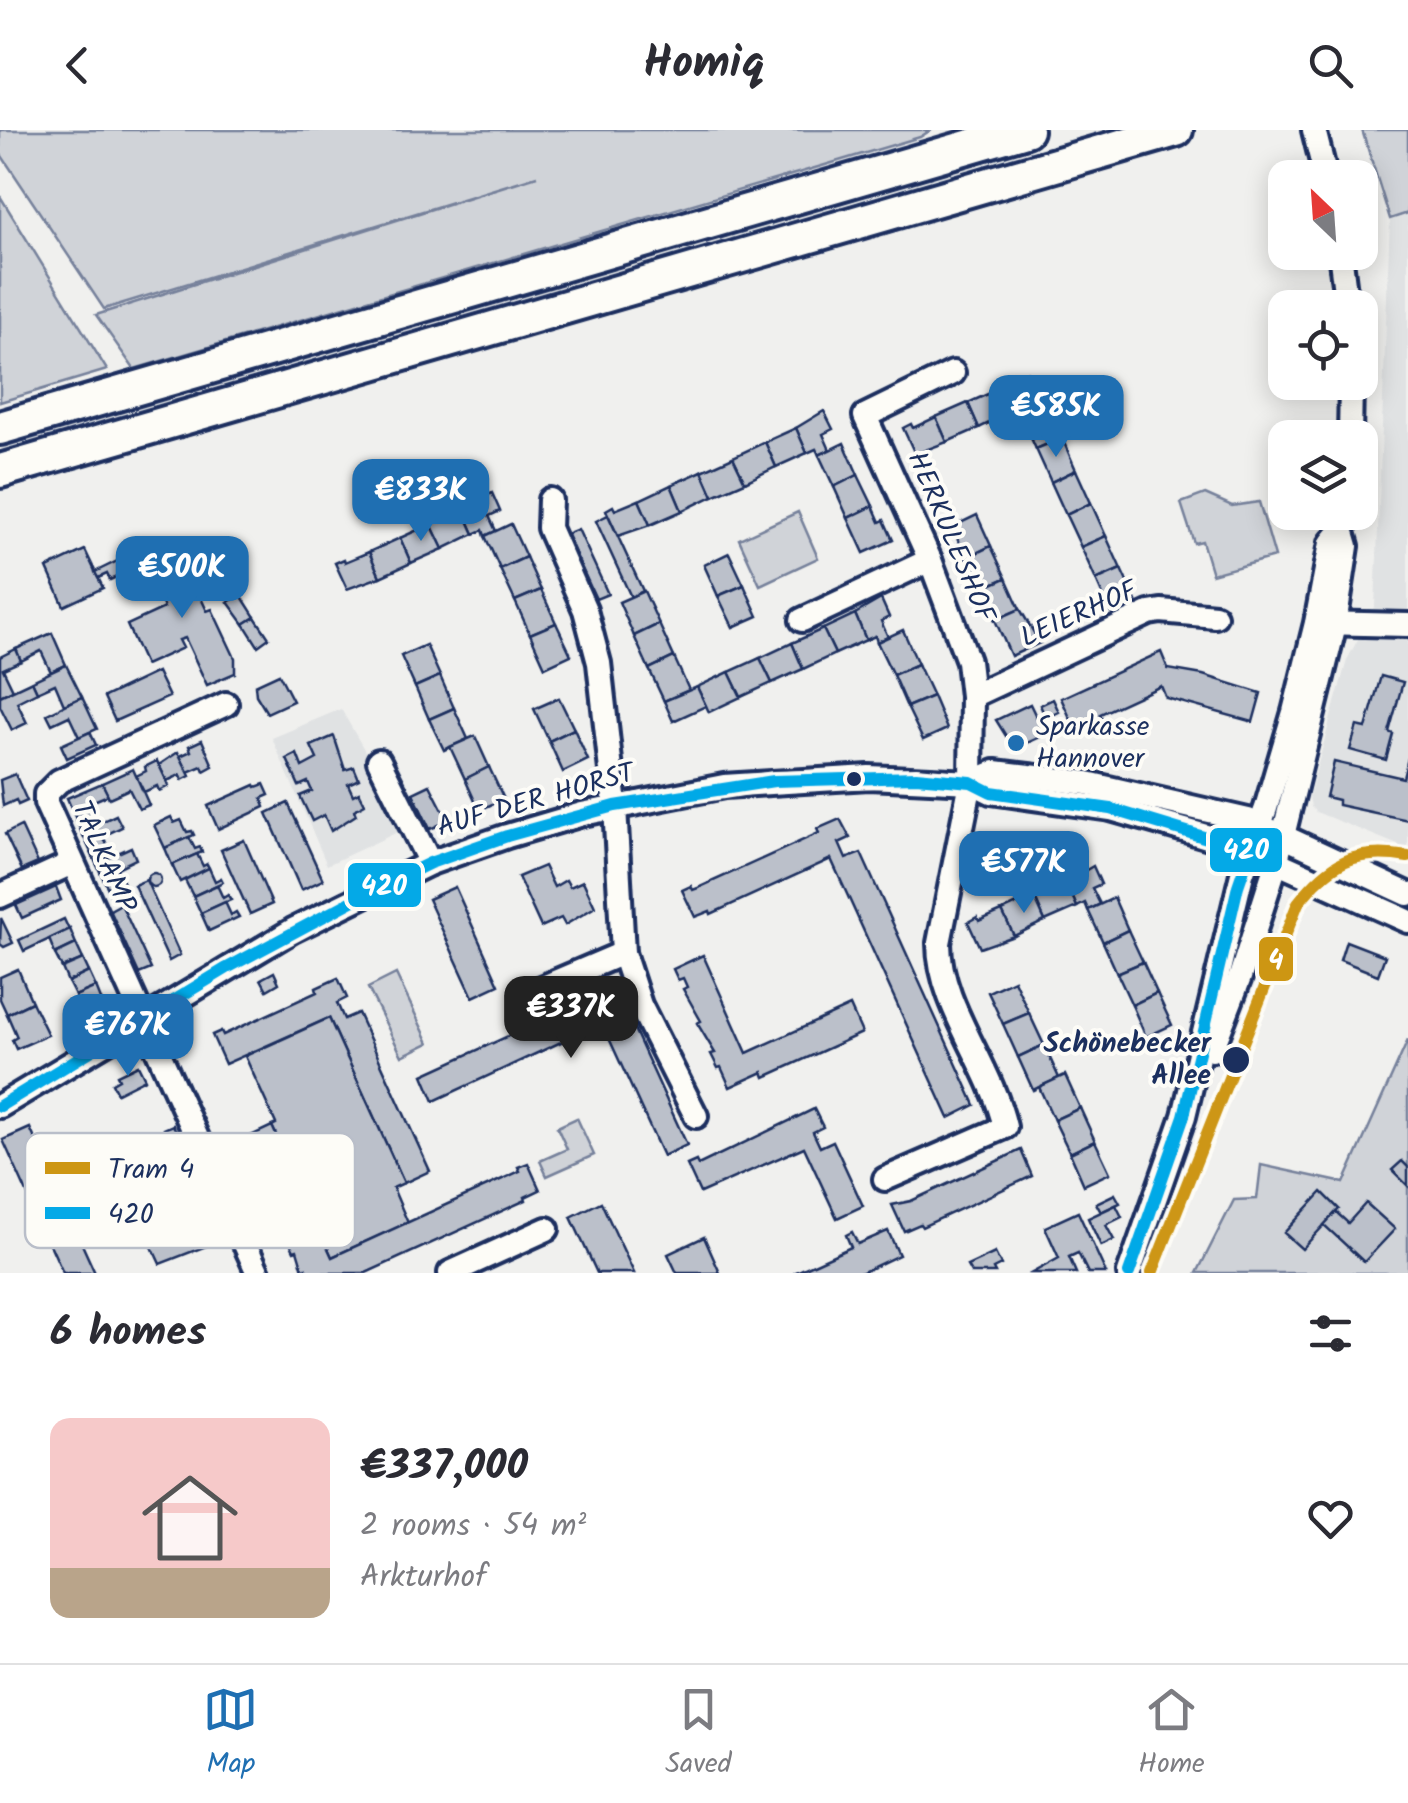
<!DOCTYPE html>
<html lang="en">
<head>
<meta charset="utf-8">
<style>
  :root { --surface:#fff; --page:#f7f7f7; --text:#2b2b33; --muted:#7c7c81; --line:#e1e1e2; --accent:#1f6fb2 }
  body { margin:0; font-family:Kalam,sans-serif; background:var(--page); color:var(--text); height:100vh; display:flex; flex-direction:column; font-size:38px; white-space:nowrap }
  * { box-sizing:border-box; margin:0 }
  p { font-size:32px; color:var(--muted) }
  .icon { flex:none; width:55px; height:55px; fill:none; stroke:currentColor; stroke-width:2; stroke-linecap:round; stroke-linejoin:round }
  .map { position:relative; height:1143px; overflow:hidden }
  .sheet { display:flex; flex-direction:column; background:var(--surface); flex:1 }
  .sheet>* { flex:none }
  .needle { width:65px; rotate:335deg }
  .buttons { position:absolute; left:1268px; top:30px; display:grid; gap:20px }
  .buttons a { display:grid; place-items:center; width:110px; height:110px; border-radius:20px; background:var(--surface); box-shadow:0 5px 25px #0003; font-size:50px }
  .price { position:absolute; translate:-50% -85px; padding:0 22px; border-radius:20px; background:var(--accent); color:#fff; font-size:32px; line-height:65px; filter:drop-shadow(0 2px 5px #0008) }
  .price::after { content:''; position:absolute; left:50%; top:60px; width:30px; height:22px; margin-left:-15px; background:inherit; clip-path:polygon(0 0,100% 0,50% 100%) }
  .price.on { background:#222; color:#fff }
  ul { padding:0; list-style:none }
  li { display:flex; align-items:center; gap:30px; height:250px; padding:0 50px }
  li+li { border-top:2px solid var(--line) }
  li span { display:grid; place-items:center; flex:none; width:280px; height:200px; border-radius:20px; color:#555 }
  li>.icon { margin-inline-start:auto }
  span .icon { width:120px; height:120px; fill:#fffc; stroke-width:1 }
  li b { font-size:42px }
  h2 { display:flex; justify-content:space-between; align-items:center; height:120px; padding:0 50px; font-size:42px }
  header { display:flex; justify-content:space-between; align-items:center; height:130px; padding:0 50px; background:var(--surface); font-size:45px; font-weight:600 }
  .menu { display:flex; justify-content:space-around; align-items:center; height:140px; border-top:2px solid var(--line); background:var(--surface); font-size:28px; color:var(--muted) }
  .menu a { display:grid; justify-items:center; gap:5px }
  .menu .on { color:var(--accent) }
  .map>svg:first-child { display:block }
</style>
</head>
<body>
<header><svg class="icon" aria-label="back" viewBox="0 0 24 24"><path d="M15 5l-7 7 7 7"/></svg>Homiq<svg class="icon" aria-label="search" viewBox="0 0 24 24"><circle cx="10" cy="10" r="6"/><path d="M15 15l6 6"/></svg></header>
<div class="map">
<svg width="1408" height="1143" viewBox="0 0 1408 1143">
  <rect width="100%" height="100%" fill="#f0f0ee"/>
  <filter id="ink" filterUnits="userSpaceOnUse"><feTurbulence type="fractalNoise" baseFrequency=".01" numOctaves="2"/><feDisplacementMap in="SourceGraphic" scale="20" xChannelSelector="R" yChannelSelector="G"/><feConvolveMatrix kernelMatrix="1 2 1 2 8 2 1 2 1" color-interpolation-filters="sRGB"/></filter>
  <g filter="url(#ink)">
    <g fill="#e0e2e3">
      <path d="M1408,83V719L1316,682L1311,677L1309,666L1347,530L1375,477L1390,89Z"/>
      <path d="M341,579L374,637L402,700L327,735L272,608Z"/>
    </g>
    <g fill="#d0d3d8" stroke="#76819b" stroke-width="2.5">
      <path d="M0,0H931L920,7L134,239L96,185L537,46L104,179L0,23Z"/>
      <path d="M1362,0H1408V83L1390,89Z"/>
      <path d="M0,66L107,240L0,272Z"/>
      <path d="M1205,364L1232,376L1259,372L1275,427L1212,444L1202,411L1194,413L1181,373Z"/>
      <path d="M798,382L818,428L760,455L739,409Z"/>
      <path d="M396,844L429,913L402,926L368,858Z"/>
      <path d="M1408,910V1143H1197L1234,1070L1257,1069L1261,1035L1344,1053Z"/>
      <path d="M577,988L594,1025L547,1046L540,1031L567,1019L557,997Z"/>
    </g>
    <g fill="#bbc0ca" stroke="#1b2f5e" stroke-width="2.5">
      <path d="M1027,242L1036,261L1025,265L1032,281L1021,286L1018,280L1010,283L999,259Z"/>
      <path d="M999,259L1010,283L979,298L968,273Z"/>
      <path d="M968,273L979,298L947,312L936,287Z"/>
      <path d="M1047,275L1062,308L1036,319L1021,286Z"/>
      <path d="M824,281L833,299L823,304L830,320L819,325L816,319L807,323L796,298Z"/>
      <path d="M936,287L947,312L915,324L903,298L911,294L913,298Z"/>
      <path d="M796,298L807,323L776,337L765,312Z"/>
      <path d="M1062,308L1076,340L1051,352L1036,319Z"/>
      <path d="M765,312L776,337L745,352L733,327Z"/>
      <path d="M844,313L858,345L834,357L819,325Z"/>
      <path d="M733,327L745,352L713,366L702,341Z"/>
      <path d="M1076,340L1091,373L1066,385L1051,352Z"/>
      <path d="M702,341L713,366L682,381L671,355Z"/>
      <path d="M858,345L873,376L848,388L834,357Z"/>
      <path d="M671,355L682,381L650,395L639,370Z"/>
      <path d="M492,363L500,381L489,386L496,401L485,406L483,400L474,404L463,379Z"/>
      <path d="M639,370L650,395L618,406L606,380L613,376L615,380Z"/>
      <path d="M1091,373L1106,406L1081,417L1066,385Z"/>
      <path d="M873,376L880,392L884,390L893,410L864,423L848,388Z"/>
      <path d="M463,379L474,404L443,419L431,394Z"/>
      <path d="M608,385L643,461L631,467L596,391Z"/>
      <path d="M977,385L991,416L966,428L952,397Z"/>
      <path d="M431,394L443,419L411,433L400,408Z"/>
      <path d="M511,394L526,427L500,439L485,406Z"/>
      <path d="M578,399L608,464L596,469L566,404Z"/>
      <path d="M1106,406L1121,439L1096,450L1081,417Z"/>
      <path d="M400,408L411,433L380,447L369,422Z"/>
      <path d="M991,416L1006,448L981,459L966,428Z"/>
      <path d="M178,418L207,481L212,479L235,528V543L207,555L185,508L179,510L183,518L145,535L127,495L164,478L148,440L153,438L149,426L165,419L168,423Z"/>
      <path d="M85,420L103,458L64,476L47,438Z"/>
      <path d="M369,422L380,447L347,459L335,433L344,429L345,432Z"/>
      <path d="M729,423L744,455L718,466L704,435Z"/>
      <path d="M132,424L138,437L110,450L107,444L98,448L95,442Z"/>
      <path d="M526,427L541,460L515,471L500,439Z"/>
      <path d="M1121,439L1136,471L1110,482L1096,450Z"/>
      <path d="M1006,448L1020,479L995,490L981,459Z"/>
      <path d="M744,455L758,486L733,497L718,466Z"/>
      <path d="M541,460L556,493L530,504L515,471Z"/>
      <path d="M644,461L659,494L634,506L619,472Z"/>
      <path d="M241,465L255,487L244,494L228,472Z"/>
      <path d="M881,469L889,487L881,491L888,507L877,512L875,506L866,510L855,484Z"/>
      <path d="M1020,479L1040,513L1011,526L995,490Z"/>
      <path d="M855,484L866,510L835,524L823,499Z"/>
      <path d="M255,487L269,508L258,516L244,494Z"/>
      <path d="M556,493L571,525L545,537L530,504Z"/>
      <path d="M659,494L674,527L649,539L634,506Z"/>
      <path d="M823,499L835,524L803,539L792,513Z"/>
      <path d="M903,500L918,534L893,545L877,512Z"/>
      <path d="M52,503L66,535L51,542L41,521L21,531L16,519Z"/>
      <path d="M792,513L803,539L772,553L760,528Z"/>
      <path d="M426,515L440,546L415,557L401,526Z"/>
      <path d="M16,519L21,531L3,539L13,560L0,566V527Z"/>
      <path d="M1161,522L1168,539L1203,545L1261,563L1253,592L1166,568L1161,556L1100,584L1102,588L1096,591L1099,596L1083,603L1082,600L1077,603L1061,568Z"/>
      <path d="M674,527L689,560L664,571L649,539Z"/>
      <path d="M760,528L772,553L741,567L729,542Z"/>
      <path d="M918,534L933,566L907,577L893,545Z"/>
      <path d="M66,535L82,567L64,575L55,554L37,562L32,551Z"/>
      <path d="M157,542L169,567L115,591L104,567Z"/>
      <path d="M729,542L741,567L709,582L697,557Z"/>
      <path d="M279,544L293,571L267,583L256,565L255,555Z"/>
      <path d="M440,546L454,578L429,589L415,557Z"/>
      <path d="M1381,546L1403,552L1389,602L1393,604L1386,630L1350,620L1357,596L1366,598Z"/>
      <path d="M32,551L37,562L17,572L27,593L12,600L0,576V566Z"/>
      <path d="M697,557L706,576L673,591L664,571Z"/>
      <path d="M933,566L947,599L923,610L907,577Z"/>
      <path d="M82,567L97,599L79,607L69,586L52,594L47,584Z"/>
      <path d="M559,568L574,599L549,611L534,579Z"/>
      <path d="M1053,569L1059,582L1046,588L1040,575Z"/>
      <path d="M1030,574L1045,605L1014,619L996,590Z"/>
      <path d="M454,578L468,609L444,620L429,589Z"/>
      <path d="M574,599L588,630L563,642L549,611Z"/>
      <path d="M90,602L96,615L67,628L61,615Z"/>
      <path d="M334,606L345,640L354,637L359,649L348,654L353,665L359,662L365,674L354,680L356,685L331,701L324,685L312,691L300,666L312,661L308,652L299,656L287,629L297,624L302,637L317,629L311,616Z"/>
      <path d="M475,606L489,637L465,649L450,617Z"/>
      <path d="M202,610L213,636L204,641L202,636L188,642L180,626L191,621L189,616Z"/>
      <path d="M178,622L190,646L182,650L180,645L167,651L159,635Z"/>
      <path d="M1408,628V690L1338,675V670L1326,667L1334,632L1403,648Z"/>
      <path d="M157,631L169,656L159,661L157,656L144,662L136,646L146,641L145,637Z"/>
      <path d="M489,637L504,669L479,680L465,649Z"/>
      <path d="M133,639L149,675L139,679L129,659L109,668L102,653Z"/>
      <path d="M15,644L27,671L18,675L16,670L3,676L0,650Z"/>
      <path d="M102,653L108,665L89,673L98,694L81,701L67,668Z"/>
      <path d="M264,654L269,665L262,668L265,677L218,699L208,676L255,655L256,657Z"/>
      <path d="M430,655L450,694L441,699L439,695L430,699L413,663Z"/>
      <path d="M288,673L323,750L301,760L267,683Z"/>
      <path d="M116,685L122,697L103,706L112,726L96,733L81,701Z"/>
      <path d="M171,687L174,693L181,690L187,702L192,701L194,705L165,718L154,695Z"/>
      <path d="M840,689L850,708L839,713L846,729L861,723L975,975L949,988L831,729L711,784L710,781L695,787L682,760L691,756L693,760L698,758L819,703L817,699Z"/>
      <path d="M21,696L38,733L22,740L5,704Z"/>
      <path d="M189,707L195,719L200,717L202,722L172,735L165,718Z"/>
      <path d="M244,710L272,774L250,784L221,720Z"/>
      <path d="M131,717L136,729L117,738L126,758L111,765L96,733Z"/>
      <path d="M197,724L203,736L207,734L209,738L180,752L172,735Z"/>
      <path d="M544,736L554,757L566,750L570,757L583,751L595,777L565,795L561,788L541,797L518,747Z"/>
      <path d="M1093,736L1101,754L1092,758L1100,774L1088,780L1085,773L1077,777L1066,752Z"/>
      <path d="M209,738L215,751L221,748L223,752L193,766L185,750Z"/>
      <circle cx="154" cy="750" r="7"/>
      <path d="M146,750L180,825L169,831L134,755Z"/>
      <path d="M1066,752L1077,777L1045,791L1034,766Z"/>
      <path d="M217,755L223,768L228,765L231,770L201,783L193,766Z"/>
      <path d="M56,757L61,770L22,788L16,775Z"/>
      <path d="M455,757L499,855L473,867L428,769Z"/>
      <path d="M1034,766L1045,791L1014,806L1002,781Z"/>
      <path d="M1114,768L1128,800L1103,812L1088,780Z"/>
      <path d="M225,772L231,785L236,782L239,787L209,801L201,783Z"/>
      <path d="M121,774L151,839L139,844L110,780Z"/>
      <path d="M1002,781L1014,806L980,818L968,792L977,787L979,791Z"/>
      <path d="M1,788L13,813L4,817L0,814Z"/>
      <path d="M64,789L69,800L24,821L19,810Z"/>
      <path d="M70,799L76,814L55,824L49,809Z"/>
      <path d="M1128,800L1143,832L1117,843L1103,812Z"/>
      <path d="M1346,811L1385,826L1378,845L1340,830Z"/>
      <path d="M76,814L83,829L62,838L55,824Z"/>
      <path d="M703,825L747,923L850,876L862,903L765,947L763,942L730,957L721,937L718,938L711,924L715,923L697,893L701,891L683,859L687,857L683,848L678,850L673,839Z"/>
      <path d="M83,829L89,842L68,852L62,838Z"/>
      <path d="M1143,832L1157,863L1132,875L1117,843Z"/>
      <path d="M18,839L32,872L7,884L0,869V847Z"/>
      <path d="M89,842L96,857L75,866L68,852Z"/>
      <path d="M274,842L279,853L267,860L261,849Z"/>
      <path d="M338,848L347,868L337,873L344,889L358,883L430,1041L404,1053L329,888L225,934L212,905L221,901L223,905L317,862L316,858Z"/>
      <path d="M1014,850L1029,883L1003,894L988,862Z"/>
      <path d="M611,856L619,874L608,879L615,894L629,888L687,1015L663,1026L602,893L434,971L423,945L589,869L588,866Z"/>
      <path d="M96,857L102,872L82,881L75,866Z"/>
      <path d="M1157,863L1172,895L1146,907L1132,875Z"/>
      <path d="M32,872L48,905L16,919L12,910L17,907L7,884Z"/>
      <path d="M1029,883L1044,915L1018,927L1003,894Z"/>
      <path d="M329,888L404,1053L393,1058L408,1093L332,1127L272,996L276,994L245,926Z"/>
      <path d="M1044,915L1059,948L1033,960L1018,927Z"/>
      <path d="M138,935L145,949L117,963L112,953L119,949L117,945Z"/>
      <path d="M1065,945L1080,978L1054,990L1039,957Z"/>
      <path d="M1080,978L1095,1011L1070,1023L1054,990Z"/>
      <path d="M814,979L823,997L813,1002L820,1017L833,1011L863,1076L837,1088L804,1017L700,1063L687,1035L696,1031L698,1035Z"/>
      <path d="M173,995L186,1022L137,1048L136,1045L122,1051L110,1025L118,1021L120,1025L134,1019L166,1004L164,999Z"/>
      <path d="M272,996L332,1127L520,1041L518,1037L528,1033L540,1060L525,1067L526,1070L366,1143H308L306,1138L303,1140L297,1120L294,1121L282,1096L285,1095L267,1063L270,1061L267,1055L263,1056L251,1029L254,1028L242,1010Z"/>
      <path d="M30,998L85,1121L95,1143H63L3,1010Z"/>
      <path d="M1095,1011L1110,1043L1084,1055L1070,1023Z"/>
      <path d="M1021,1020L1032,1046L922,1097L920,1094L904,1101L892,1075L911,1071Z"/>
      <path d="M1402,1031L1408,1037V1056L1392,1040Z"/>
      <path d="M1322,1062L1339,1079L1302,1119L1284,1103Z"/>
      <path d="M1115,1064L1120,1073L1101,1082L1096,1073Z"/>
      <path d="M601,1072L634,1143H597L571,1087Z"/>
      <path d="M1366,1073L1395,1099L1364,1132L1324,1095L1336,1082L1348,1093Z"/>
      <path d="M1116,1075L1122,1087L1106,1095L1114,1110L1101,1116L1088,1088Z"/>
      <path d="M211,1078L223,1105L208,1112L209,1115L160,1134L148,1108L156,1104L157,1108L203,1086L202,1082Z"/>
      <path d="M1078,1082L1106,1143H1088L1078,1123L1069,1127L1076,1143H1032L1059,1128L1045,1097Z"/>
      <path d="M888,1101L899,1125L861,1143H794L851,1117L846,1105L852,1102L858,1114Z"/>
      <path d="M704,1107L720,1143H677L668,1124Z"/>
      <path d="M995,1123L1001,1135L993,1139L995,1143H971L967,1136Z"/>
    </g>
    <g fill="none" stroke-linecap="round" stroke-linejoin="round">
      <g stroke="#1b2f5e" stroke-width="30">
        <g id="minor">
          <path d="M1314,0L1326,48"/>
          <path d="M1340,122L1347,178"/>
          <path d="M1350,308L1351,252"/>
          <path d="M550,370L549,398L585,480L599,533L615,676L623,823L640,875L696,986"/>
          <path d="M802,490L930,430"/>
          <path d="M1320,493L1408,495"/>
          <path d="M972,566L1149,483L1161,481L1215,486"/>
          <path d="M226,574L59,651L46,664V673L258,1143"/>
          <path d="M379,631L430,733"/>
          <path d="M971,652L995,642L1087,653L1248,690L1408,764"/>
          <path d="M0,766L72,733"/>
          <path d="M529,863L623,823"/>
          <path d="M1212,920L1240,847L1276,734L1335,494L1347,416L1342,399L1344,382"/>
          <path d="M0,976L293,800L430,733L507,706L582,684L724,656L869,647L971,652L991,662L1111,679L1238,715L1408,791"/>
          <path d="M885,1049L1005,997C991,935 939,875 939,813L971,652L972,566L968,531L930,430L865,286L953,243"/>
          <path d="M450,1143L547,1099"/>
          <path d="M1129,1143L1184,986L1242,744L1266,678L1294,582L1316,493L1331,413L1342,399"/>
        </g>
      </g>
      <g stroke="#1b2f5e" stroke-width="40">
        <g id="highway">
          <path d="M0,298L1026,0"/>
          <path d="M0,341L1176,0"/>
        </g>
      </g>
      <use href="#minor" stroke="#fdfcf7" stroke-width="22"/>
      <use href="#highway" stroke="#fdfcf7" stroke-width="32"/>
      <g stroke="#fdfcf7" stroke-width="20">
        <path id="bus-1" d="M0,976L227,838L360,767L430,733L507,706L615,676L774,651L916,647L971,652L991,662L1111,679L1250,721L1238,756L1184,986L1129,1143"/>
      </g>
      <use href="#bus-1" stroke="#04a9e7" stroke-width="12"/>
      <g stroke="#fdfcf7" stroke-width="20">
        <path id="tram-1" d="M1152,1143L1298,773C1330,732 1355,718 1408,727"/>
      </g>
      <use href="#tram-1" stroke="#cd9613" stroke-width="12"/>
    </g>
  </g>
  <circle fill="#1f6fb2" stroke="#fdfcf7" stroke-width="4" cx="1016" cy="613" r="10"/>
  <g fill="#1b2f5e" stroke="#fdfcf7" stroke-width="4">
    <circle cx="854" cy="649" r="9"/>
    <circle cx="1236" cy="930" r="15"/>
  </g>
  <g text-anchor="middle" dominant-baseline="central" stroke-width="8" stroke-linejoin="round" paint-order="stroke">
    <g font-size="28" fill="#1b2f5e" stroke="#fdfcf7">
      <text transform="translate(950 407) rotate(67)">HERKULESHOF</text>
      <text transform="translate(1079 485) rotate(-24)">LEIERHOF</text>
      <text transform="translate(536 671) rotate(-16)">AUF DER HORST</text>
      <text transform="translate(103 727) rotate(66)">TALKAMP</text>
    </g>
    <g font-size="28" fill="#1b2f5e" stroke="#fdfcf7" text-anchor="start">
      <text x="1036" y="597">Sparkasse<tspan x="1036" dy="32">Hannover</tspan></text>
    </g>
    <g font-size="28" font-weight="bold" fill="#1b2f5e" stroke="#fdfcf7" text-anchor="end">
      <text x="1211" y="914">Schönebecker<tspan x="1211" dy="32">Allee</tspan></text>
    </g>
  </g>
  <rect x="25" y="1003" width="330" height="115" rx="15" fill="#fdfcf7" stroke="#b9bec9" stroke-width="2.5"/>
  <rect x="45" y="1032" width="45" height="12" fill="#cd9613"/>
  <rect x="45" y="1077" width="45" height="12" fill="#04a9e7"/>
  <g font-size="28" fill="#1b2f5e">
    <text x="108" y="1048">Tram 4</text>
    <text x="108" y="1093">420</text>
  </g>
  <g stroke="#fdfcf7" stroke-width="4">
    <rect x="1208" y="696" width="76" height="48" rx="10" fill="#04a9e7"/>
    <rect x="346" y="731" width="77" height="48" rx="10" fill="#04a9e7"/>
    <rect x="1257" y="805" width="38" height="48" rx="10" fill="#cd9613"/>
  </g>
  <g font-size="28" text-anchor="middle" font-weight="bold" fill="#fff">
    <text x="1246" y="729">420</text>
    <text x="384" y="765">420</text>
    <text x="1276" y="839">4</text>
  </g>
</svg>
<div class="buttons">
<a><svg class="needle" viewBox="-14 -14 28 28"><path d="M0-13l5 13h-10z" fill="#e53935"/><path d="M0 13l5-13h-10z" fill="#7c7c81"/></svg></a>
<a><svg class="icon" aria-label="locate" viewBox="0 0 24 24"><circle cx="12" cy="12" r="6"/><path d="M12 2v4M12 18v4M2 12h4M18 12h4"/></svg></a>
<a><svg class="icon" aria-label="layers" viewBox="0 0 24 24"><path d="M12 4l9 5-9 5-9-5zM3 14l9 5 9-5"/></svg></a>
</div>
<b class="price" style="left:1056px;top:330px">€585K</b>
<b class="price" style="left:421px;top:414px">€833K</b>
<b class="price" style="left:182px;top:491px">€500K</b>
<b class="price" style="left:1024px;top:786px">€577K</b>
<b class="price on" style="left:571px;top:931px">€337K</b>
<b class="price" style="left:128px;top:949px">€767K</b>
</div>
<section class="sheet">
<h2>6 homes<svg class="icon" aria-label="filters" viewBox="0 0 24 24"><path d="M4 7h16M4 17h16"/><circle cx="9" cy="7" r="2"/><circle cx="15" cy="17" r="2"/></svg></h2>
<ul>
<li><span style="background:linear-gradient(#f6c9c9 75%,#b9a48a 0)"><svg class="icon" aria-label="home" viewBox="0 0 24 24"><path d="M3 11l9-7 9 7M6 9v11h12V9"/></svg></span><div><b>€337,000</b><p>2 rooms · 54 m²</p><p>Arkturhof</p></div><svg class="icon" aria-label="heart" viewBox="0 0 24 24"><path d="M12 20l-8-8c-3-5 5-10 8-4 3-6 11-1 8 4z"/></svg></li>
</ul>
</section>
<nav class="menu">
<a class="on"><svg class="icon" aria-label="map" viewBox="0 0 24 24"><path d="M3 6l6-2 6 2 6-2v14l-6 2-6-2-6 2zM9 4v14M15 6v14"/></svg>Map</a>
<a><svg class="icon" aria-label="saved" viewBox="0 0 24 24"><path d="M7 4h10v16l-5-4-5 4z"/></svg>Saved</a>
<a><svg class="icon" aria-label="home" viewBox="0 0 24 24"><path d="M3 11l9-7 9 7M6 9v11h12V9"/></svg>Home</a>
</nav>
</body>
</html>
